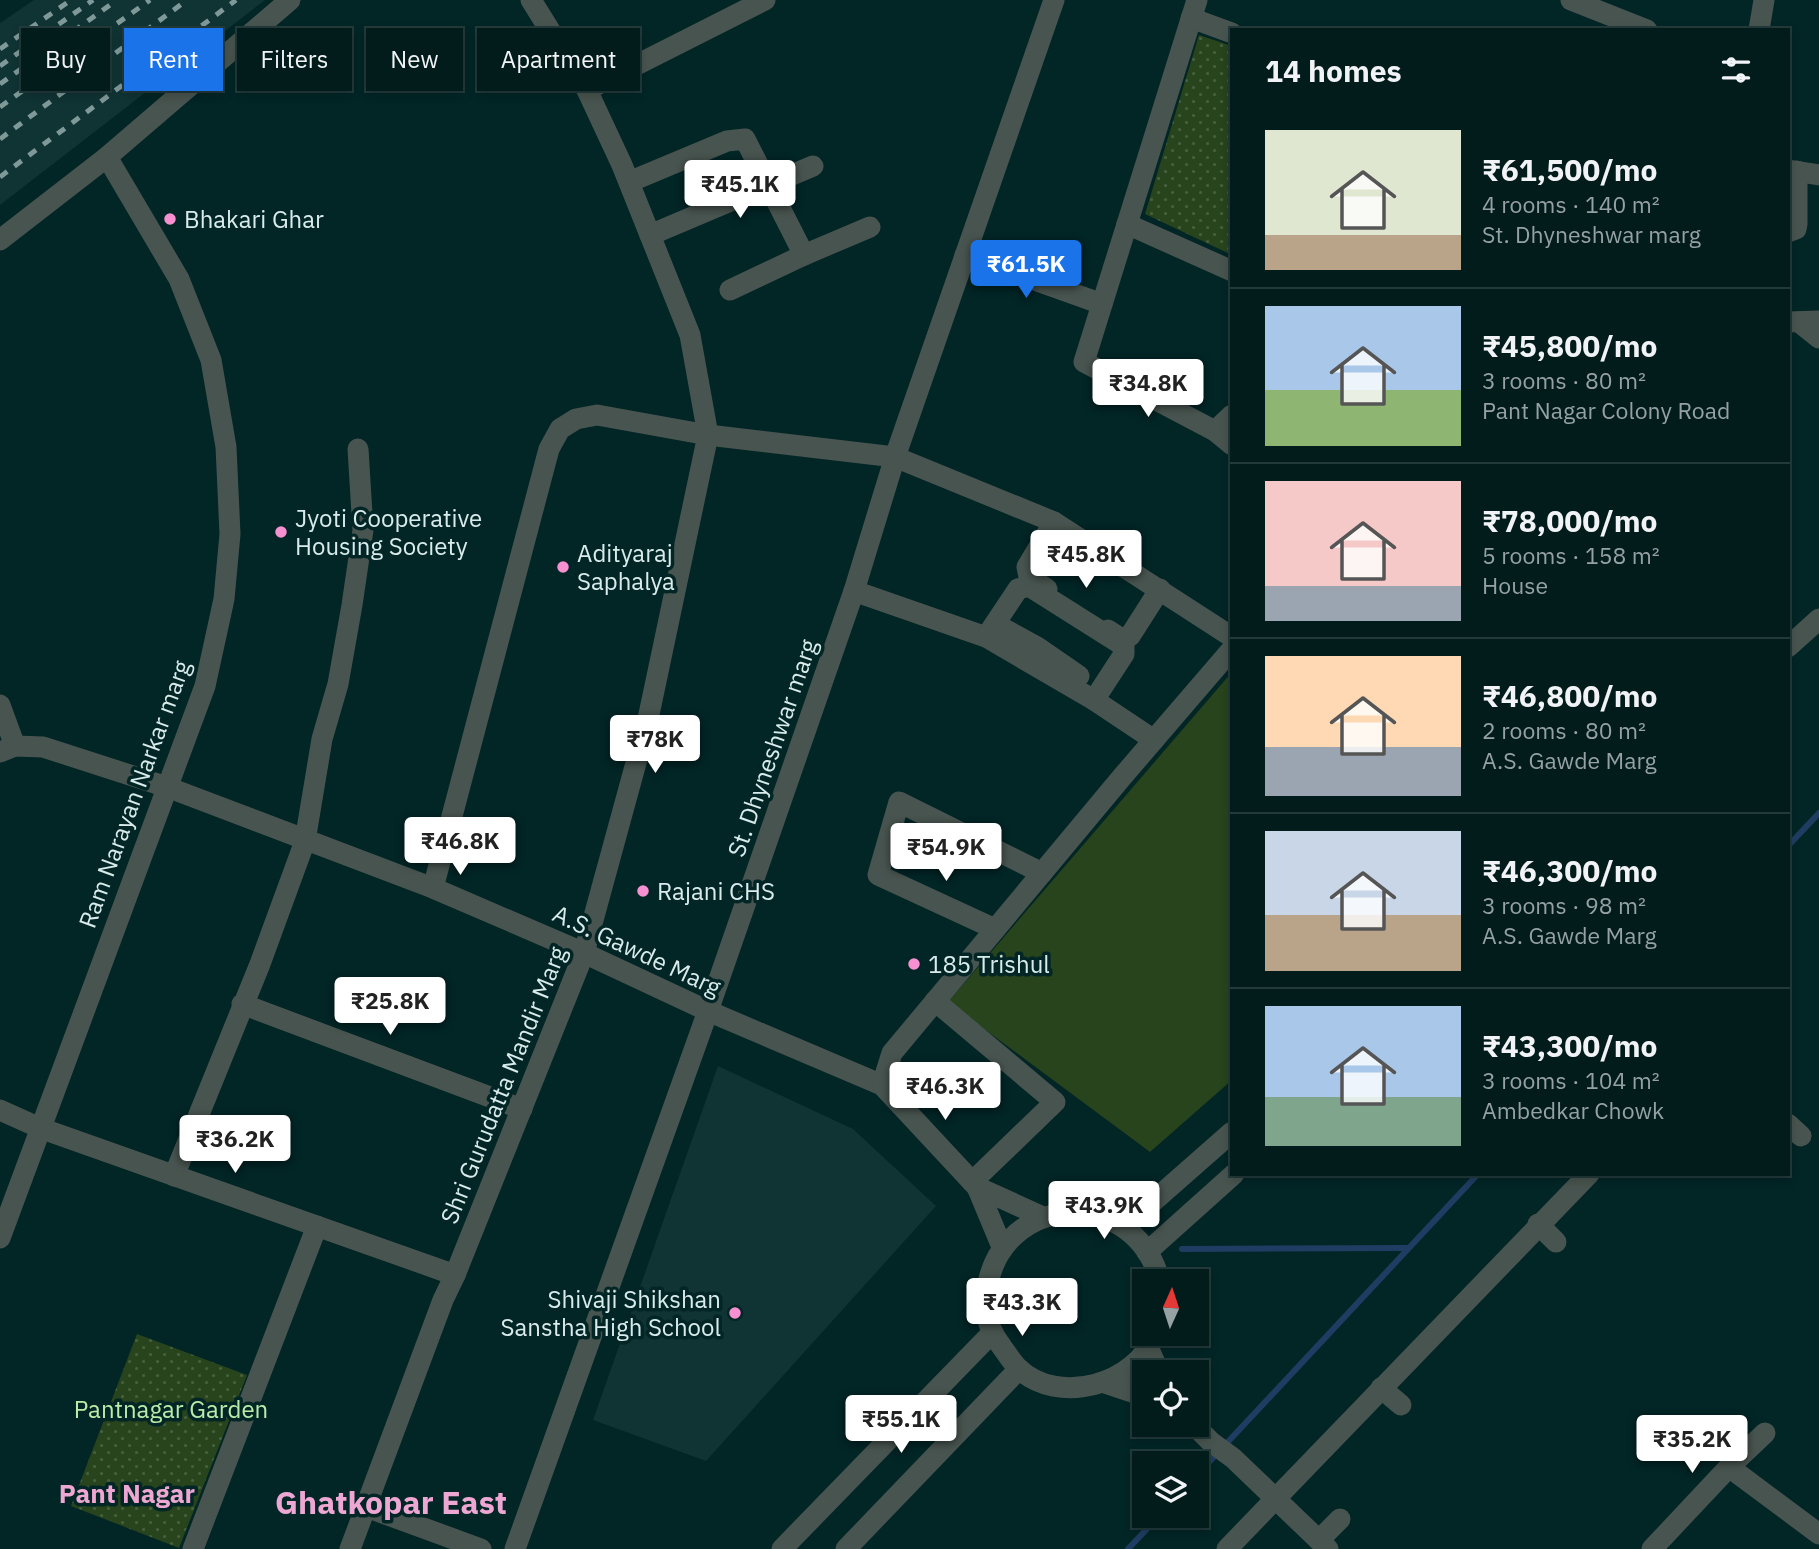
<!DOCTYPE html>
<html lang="en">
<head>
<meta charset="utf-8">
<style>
  :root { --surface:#021c1c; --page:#0c2525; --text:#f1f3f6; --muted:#96a1a3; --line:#233a3b; --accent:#1a73e8 }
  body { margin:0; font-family:"IBM Plex Sans",sans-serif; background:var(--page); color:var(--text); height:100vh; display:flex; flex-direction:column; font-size:26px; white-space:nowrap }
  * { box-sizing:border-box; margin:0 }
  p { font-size:23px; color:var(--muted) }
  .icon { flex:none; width:38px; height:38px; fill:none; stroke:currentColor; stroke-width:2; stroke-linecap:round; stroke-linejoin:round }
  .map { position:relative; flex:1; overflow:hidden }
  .side { position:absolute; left:1230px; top:28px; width:560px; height:1148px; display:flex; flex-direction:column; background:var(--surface); border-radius:0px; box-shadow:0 4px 10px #0003,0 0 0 2px var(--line) }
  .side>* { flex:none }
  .top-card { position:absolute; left:21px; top:28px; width:665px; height:63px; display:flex; gap:14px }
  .needle { width:46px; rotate:3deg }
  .controls { position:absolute; left:1132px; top:1269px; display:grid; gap:14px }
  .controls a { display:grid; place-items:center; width:77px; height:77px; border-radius:0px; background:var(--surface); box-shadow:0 4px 10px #0003,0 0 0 2px var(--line); font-size:35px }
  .price { position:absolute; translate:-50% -60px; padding:0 16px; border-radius:7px; background:#fff; color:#222; font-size:23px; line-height:46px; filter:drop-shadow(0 2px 4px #0008) }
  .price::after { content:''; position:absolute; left:50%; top:42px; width:21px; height:16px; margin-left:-10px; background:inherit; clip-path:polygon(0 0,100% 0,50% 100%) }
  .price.current { background:var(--accent); color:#fff }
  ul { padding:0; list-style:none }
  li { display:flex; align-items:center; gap:21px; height:175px; padding:0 35px }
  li+li { border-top:2px solid var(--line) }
  li span { display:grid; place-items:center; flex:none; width:196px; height:140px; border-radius:0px; color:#555 }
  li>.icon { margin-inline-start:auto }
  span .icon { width:84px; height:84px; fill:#fffc; stroke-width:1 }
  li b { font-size:30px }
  h2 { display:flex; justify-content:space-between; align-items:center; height:84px; padding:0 35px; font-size:30px }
  .chip { padding:0 24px; border-radius:0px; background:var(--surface); box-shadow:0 4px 10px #0003,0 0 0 2px var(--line); font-size:24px; line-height:63px }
  .chip.current { background:var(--accent); color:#fff }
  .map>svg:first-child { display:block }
</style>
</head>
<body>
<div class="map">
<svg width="1819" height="1549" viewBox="0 0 1819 1549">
  <defs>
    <pattern id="grass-dots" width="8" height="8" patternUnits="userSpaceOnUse" patternTransform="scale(1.75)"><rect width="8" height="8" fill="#27441c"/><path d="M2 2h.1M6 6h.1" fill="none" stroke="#465f3d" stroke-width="1.8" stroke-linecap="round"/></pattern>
  </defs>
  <rect width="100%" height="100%" fill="#022526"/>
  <g fill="#103334">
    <path d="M34,0H265L0,205V23Z"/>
    <path d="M718,1066L853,1129L936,1206L706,1461L593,1420Z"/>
  </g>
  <g fill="url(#grass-dots)">
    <path d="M1199,35L1232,46V255L1145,214Z"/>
    <path d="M137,1334L247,1375L179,1548L71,1506Z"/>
  </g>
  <path fill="#27441c" d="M1232,672V1080L1150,1152L948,1002Z"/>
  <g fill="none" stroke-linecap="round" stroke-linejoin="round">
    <g stroke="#1f3d62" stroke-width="6">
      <path d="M1788,846L1819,813"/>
      <path d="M1182,1249L1408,1248"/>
      <path d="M1197,1475L1478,1174"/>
      <path d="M1128,1549L1159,1516"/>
    </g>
    <g stroke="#48544f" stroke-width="21">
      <path d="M1197,0L1084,362L1215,431L1232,445"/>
      <path d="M1571,0L1647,30"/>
      <path d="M1191,18L1232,33"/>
      <path d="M1759,30L1764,0"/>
      <path d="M587,90L765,0"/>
      <path d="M1788,170L1819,175"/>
      <path d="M629,182L727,141L745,139L804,255L870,227"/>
      <path d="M1127,224L1232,271"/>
      <path d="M1788,232L1796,229L1797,224V171"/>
      <path d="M650,235L813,166"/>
      <path d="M0,240L107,157L290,0"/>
      <path d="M965,255L1102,304"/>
      <path d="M730,290L804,255"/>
      <path d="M1799,322L1819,338"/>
      <path d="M1215,431L1232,415"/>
      <path d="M1047,589L1029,577L1027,567L1054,522"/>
      <path d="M854,591L986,637L1094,700L1154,740"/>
      <path d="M995,624L1037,647L1079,676"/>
      <path d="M1108,630L1122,639L1130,636L1160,589"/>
      <path d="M986,637L1018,589L1029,586L1124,646V654L1094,700"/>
      <path d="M1788,647L1819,619"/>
      <path d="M0,705L15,746"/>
      <path d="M433,888L549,449L560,429L576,419L597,415L708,435L895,457L1054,522L1232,637"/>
      <path d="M995,929L878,875L899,802L1042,873"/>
      <path d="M935,1001L1055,1102L972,1182"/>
      <path d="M242,1004L522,1109"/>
      <path d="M0,1110L40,1128L455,1275"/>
      <path d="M1788,1124L1801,1136"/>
      <path d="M174,1176L260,964L305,841L322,739L338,684L352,605L363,530L358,449"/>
      <path d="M1538,1224L1556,1242"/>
      <path d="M1124,1227L1232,1132"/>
      <path d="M0,1238L205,686L224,599L230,534L226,447L211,360L179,279L107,157"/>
      <path d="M1147,1252L1234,1174"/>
      <path d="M1148,1347L1159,1372"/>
      <path d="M1105,1383L1144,1396"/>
      <path d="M1381,1388L1401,1405"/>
      <path d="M1193,1424L1211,1442L1233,1458L1328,1549"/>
      <path d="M1729,1467L1819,1534"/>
      <path d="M366,1507L481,1549"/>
      <path d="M1319,1540L1340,1519"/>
      <path d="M193,1549L317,1226"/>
      <path d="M350,1549L443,1300L455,1275L584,953L648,719L708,435L690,335L622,165L587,90L531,0"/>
      <path d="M515,1549L708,1011L854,591L895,457L1054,0"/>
      <path d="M1227,1549L1589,1174"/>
      <path d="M1652,1549L1729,1467L1765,1433"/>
    </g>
    <g stroke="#48544f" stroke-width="21">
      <path d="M1788,322L1819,321"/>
      <path d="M0,752L15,746L43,747L167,787L433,888L584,953L708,1011L882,1085L977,1187L1043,1217"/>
      <path d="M882,1085L892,1053L1122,777L1232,649"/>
      <path d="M977,1187L1002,1247"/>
      <path d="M1155,1334C1137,1384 1058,1407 1018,1368C1012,1362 1007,1354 1002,1347C992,1334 985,1319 986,1303C988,1195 1132,1179 1160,1281"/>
      <path d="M782,1549L992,1333"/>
      <path d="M846,1549L1019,1369"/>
    </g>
    <g stroke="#7f9898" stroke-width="5" stroke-dasharray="9 9" stroke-linecap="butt">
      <path d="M0,49L71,0"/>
      <path d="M0,66L93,0"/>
      <path d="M0,84L117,0"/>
      <path d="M0,107L150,0"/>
      <path d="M0,139L187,0"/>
      <path d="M0,177L236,0"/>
    </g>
  </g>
  <g fill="#f690d1" stroke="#022526" stroke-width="2.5">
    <circle cx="170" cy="219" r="7"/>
    <circle cx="281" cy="532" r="7"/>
    <circle cx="563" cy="567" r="7"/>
    <circle cx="643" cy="891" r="7"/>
    <circle cx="914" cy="964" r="7"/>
    <circle cx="735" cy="1313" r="7"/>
  </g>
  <g text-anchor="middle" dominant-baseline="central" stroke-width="7" stroke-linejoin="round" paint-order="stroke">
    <g font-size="24" fill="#d9ebeb" stroke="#022526" text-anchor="start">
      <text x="184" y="219">Bhakari Ghar</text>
      <text x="295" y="518">Jyoti Cooperative<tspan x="295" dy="28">Housing Society</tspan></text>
      <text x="577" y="553">Adityaraj<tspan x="577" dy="28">Saphalya</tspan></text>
      <text x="657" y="891">Rajani CHS</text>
      <text x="928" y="964">185 Trishul</text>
      <text x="721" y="1299" text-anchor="end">Shivaji Shikshan<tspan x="721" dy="28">Sanstha High School</tspan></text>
    </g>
    <g font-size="24" fill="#d9ebeb" stroke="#022526">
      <text transform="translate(772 748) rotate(-71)">St. Dhyneshwar marg</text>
      <text transform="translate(134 794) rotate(-70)">Ram Narayan Narkar marg</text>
      <text transform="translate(637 950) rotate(25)">A.S. Gawde Marg</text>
      <text transform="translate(503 1085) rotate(-68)">Shri Gurudatta Mandir Marg</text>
    </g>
    <g font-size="24" fill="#baeca8" stroke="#022526">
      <text x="171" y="1409">Pantnagar Garden</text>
    </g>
    <g font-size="26" font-weight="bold" fill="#eea7d2" stroke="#022526">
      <text x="127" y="1493">Pant Nagar</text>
    </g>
    <g font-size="32" font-weight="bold" fill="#eea7d2" stroke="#022526">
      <text x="391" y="1502">Ghatkopar East</text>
    </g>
  </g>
</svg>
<div class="controls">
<a><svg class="needle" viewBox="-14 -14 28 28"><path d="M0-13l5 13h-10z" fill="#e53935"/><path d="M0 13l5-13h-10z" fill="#96a1a3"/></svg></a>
<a><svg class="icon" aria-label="locate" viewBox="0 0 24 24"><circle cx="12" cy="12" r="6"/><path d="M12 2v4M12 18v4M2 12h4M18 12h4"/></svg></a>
<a><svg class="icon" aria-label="layers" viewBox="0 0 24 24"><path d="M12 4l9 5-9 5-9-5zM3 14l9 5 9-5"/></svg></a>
</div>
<b class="price" style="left:740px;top:220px">₹45.1K</b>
<b class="price current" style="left:1026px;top:300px">₹61.5K</b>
<b class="price" style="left:1148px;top:419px">₹34.8K</b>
<b class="price" style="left:1086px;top:590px">₹45.8K</b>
<b class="price" style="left:655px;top:775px">₹78K</b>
<b class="price" style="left:460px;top:877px">₹46.8K</b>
<b class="price" style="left:946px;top:883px">₹54.9K</b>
<b class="price" style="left:390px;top:1037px">₹25.8K</b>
<b class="price" style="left:945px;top:1122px">₹46.3K</b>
<b class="price" style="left:235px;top:1175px">₹36.2K</b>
<b class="price" style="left:1104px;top:1241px">₹43.9K</b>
<b class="price" style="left:1022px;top:1338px">₹43.3K</b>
<b class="price" style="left:901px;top:1455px">₹55.1K</b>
<b class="price" style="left:1692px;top:1475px">₹35.2K</b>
<div class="top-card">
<a class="chip">Buy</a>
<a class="chip current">Rent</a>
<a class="chip">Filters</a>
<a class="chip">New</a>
<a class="chip">Apartment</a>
</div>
<section class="side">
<h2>14 homes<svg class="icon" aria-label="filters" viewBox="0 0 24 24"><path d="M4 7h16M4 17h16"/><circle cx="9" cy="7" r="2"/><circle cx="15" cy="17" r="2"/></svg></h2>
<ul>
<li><span style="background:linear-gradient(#dfe7d0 75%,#b9a48a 0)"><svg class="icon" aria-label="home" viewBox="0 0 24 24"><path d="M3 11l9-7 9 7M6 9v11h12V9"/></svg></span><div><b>₹61,500/mo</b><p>4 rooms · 140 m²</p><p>St. Dhyneshwar marg</p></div></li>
<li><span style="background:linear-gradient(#a9c7e8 60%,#8fb573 0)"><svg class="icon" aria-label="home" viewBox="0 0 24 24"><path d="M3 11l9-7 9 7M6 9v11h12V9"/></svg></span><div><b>₹45,800/mo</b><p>3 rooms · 80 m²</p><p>Pant Nagar Colony Road</p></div></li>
<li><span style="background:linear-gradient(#f6c9c9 75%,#9aa5b1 0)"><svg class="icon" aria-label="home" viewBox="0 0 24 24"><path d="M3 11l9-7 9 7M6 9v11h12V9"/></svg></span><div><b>₹78,000/mo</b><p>5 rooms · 158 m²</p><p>House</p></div></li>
<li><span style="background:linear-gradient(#ffd9b3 65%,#9aa5b1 0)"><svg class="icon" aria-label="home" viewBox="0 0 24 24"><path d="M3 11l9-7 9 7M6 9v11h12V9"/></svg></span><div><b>₹46,800/mo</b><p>2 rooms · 80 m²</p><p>A.S. Gawde Marg</p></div></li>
<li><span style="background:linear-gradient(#c9d6e8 60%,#b9a48a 0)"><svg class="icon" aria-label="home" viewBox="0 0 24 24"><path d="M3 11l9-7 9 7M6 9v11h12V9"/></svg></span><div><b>₹46,300/mo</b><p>3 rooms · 98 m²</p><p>A.S. Gawde Marg</p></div></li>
<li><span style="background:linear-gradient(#a9c7e8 65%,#7fa58c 0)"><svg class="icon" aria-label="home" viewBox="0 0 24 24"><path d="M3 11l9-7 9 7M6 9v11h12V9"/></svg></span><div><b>₹43,300/mo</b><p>3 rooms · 104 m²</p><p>Ambedkar Chowk</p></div></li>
</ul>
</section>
</div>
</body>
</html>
